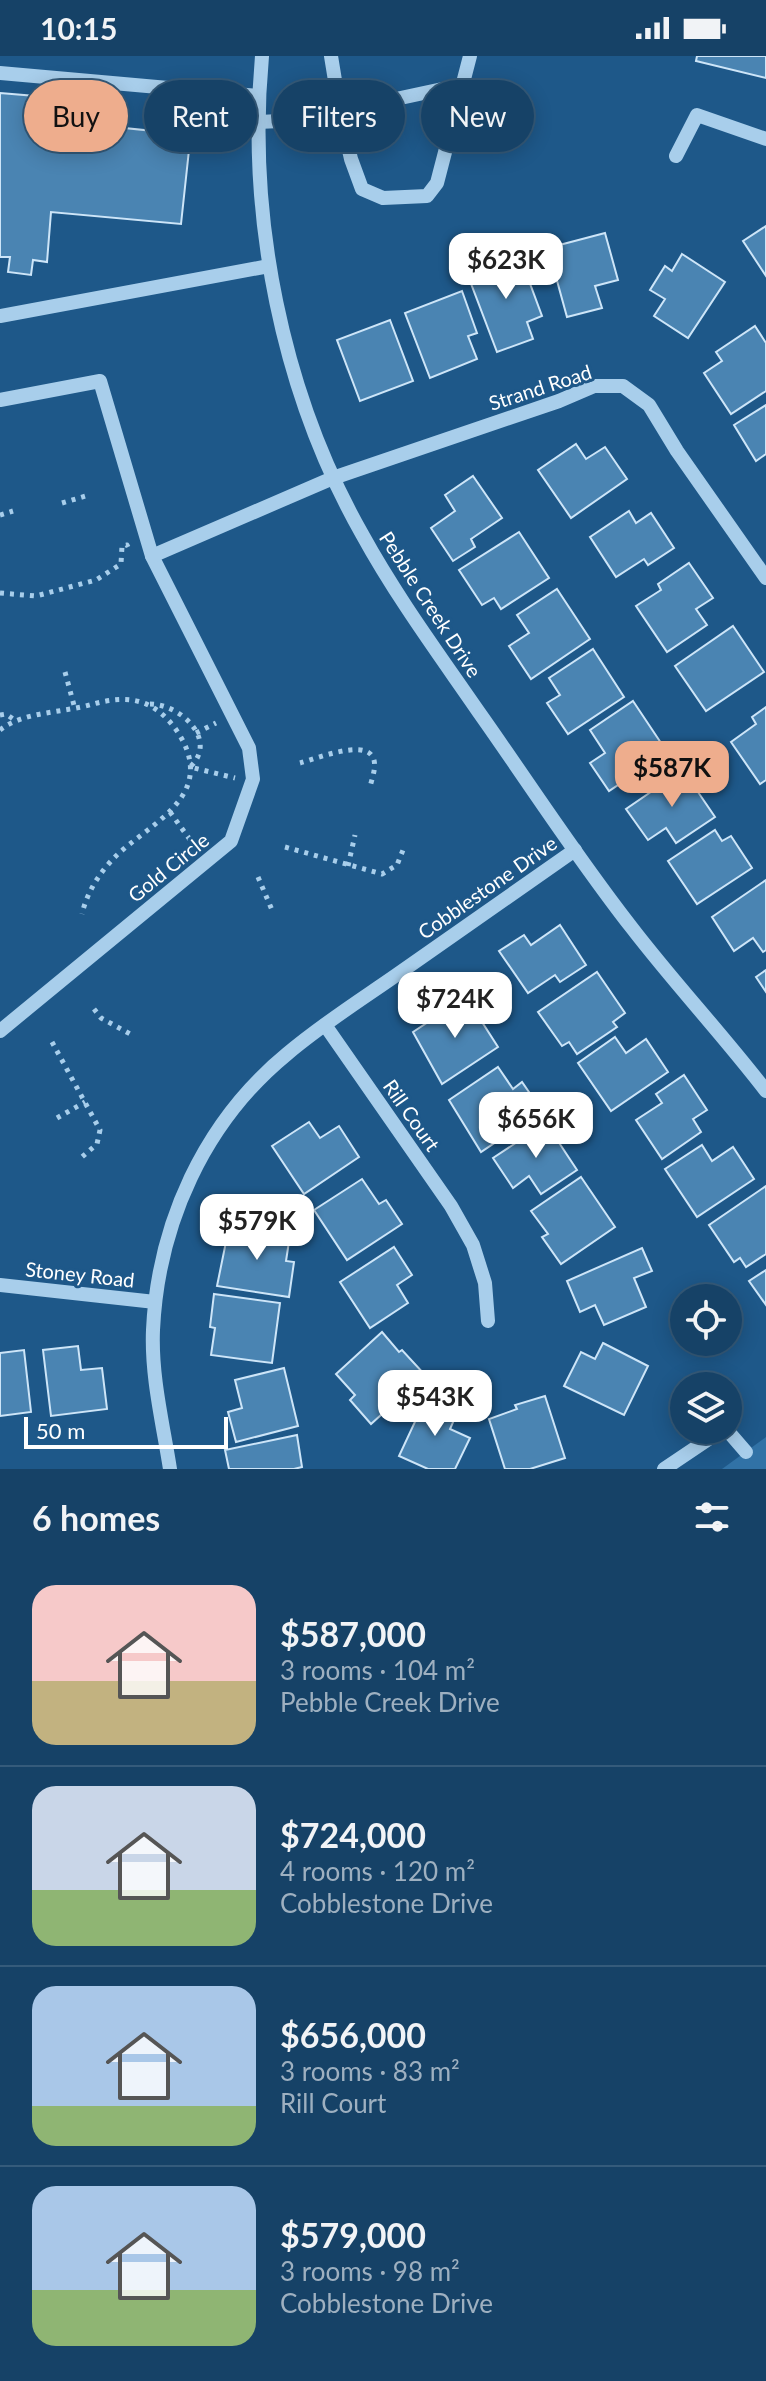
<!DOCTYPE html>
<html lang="en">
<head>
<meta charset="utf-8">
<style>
  :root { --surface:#164267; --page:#1f496d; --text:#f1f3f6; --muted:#9eb0c0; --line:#355b7b; --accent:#eead8d }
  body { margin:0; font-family:Lato,sans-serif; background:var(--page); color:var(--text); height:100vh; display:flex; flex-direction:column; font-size:30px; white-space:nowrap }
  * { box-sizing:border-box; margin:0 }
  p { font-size:26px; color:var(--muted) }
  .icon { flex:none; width:44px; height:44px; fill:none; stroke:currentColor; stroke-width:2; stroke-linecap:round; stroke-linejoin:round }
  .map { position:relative; height:1413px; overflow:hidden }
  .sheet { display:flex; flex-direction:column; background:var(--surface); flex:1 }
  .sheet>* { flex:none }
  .banner { position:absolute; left:24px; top:24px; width:718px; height:72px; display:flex; gap:16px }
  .tools { position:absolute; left:670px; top:1228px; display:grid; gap:16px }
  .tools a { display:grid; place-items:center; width:72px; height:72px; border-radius:50%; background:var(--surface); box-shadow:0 4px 20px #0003,0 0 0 2px var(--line); font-size:40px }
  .scale { position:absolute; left:24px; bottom:20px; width:204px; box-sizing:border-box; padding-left:8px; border:4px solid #fff; border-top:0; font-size:22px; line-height:28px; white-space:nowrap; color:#fff; -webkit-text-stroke:6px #1e5889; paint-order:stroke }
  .price { position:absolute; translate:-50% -68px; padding:0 18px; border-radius:16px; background:#fff; color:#222; font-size:26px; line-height:52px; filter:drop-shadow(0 2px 4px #0008) }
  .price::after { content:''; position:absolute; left:50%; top:48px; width:24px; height:18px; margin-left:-12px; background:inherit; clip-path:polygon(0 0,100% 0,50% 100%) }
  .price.current { background:var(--accent); color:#111 }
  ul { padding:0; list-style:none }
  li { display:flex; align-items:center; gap:24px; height:200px; padding:0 32px }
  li+li { border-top:2px solid var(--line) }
  li span { display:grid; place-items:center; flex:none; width:224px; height:160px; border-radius:24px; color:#555 }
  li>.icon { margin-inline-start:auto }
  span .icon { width:96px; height:96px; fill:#fffc; stroke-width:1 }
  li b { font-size:34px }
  h2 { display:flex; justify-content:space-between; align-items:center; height:96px; padding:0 32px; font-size:34px }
  .chip { padding:0 28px; border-radius:36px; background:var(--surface); box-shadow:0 4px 20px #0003,0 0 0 2px var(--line); font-size:28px; line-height:72px }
  .chip.current { background:var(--accent); color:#111 }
  .status { display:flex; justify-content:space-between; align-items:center; height:56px; padding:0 40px; background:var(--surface); direction:ltr }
  .status svg { height:22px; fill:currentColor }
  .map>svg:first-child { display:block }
</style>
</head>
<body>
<div class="status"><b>10:15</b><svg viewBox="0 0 49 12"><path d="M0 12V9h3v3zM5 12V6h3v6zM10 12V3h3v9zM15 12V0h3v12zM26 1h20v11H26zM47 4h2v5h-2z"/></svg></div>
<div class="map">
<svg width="766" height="1413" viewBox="0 0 766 1413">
  <rect width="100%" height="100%" fill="#1e5889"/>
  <path fill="#3172a6" d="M766,1381V1413H722Z"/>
  <g fill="#4a84b2" stroke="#cde5f8" stroke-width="2">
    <path d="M697,0H766V22L696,5Z"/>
    <path d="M0,37L47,41L46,50L116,57L115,71L202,80L200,96L189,94L181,168L51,156L47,206L33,204L31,219L8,216L10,201H0Z"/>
    <path d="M766,170V220L743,185Z"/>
    <path d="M605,177L618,224L595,230L602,252L567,261L548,192Z"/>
    <path d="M519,198L542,260L527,266L533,283L497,296L467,217Z"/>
    <path d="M682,198L725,226L688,282L654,260L665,243L650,234L665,210L672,215Z"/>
    <path d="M462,235L477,277L468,280L477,303L430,322L405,257Z"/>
    <path d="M390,264L413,325L360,345L337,284Z"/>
    <path d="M755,270L766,287V335L731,358L704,317L722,305L716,296Z"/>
    <path d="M766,349V398L756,405L734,369Z"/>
    <path d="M576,388L586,403L605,391L627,423L571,462L538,414Z"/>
    <path d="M473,420L502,462L471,483L475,491L453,505L431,472L455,455L445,439Z"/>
    <path d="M629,455L636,467L651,457L674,492L648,509L644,503L616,521L590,481Z"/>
    <path d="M519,476L549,522L501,553L494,542L482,549L459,514Z"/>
    <path d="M689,507L713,542L696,553L707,569L667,596L636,550L661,534L658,528Z"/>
    <path d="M557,533L590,583L531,623L509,590L529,577L517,559Z"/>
    <path d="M733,570L764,616L706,655L675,610Z"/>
    <path d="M593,593L624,641L568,678L547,647L560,639L549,622Z"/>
    <path d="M633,645L667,696L609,735L590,707L605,697L590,674Z"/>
    <path d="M766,651V724L760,728L731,686L756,668L752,661Z"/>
    <path d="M683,714L715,761L676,787L666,772L648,784L626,753Z"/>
    <path d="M715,774L722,785L731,780L752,812L697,848L668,805Z"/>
    <path d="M766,824V894L763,896L753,882L734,895L712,861Z"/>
    <path d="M560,869L586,909L560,926L555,919L528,937L499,895L524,879L531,889Z"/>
    <path d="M766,914V936L756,921Z"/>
    <path d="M597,916L625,957L613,966L617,971L577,998L569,986L562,990L538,956Z"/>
    <path d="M466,941L498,991L442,1028L413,976Z"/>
    <path d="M615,981L626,997L646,983L668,1016L611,1055L578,1007Z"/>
    <path d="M498,1011L513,1033L522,1026L542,1055L481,1096L449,1044Z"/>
    <path d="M684,1019L707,1054L693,1063L701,1076L662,1103L636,1064L662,1047L656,1038Z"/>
    <path d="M309,1066L320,1082L339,1070L359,1101L304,1138L272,1090Z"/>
    <path d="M546,1067L577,1114L541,1138L529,1120L513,1132L493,1102Z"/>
    <path d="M702,1089L712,1105L733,1091L754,1123L697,1161L665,1113Z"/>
    <path d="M581,1121L615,1171L561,1208L542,1181L548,1178L531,1155Z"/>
    <path d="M362,1123L379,1148L386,1144L402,1168L347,1204L314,1154Z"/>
    <path d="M766,1130V1198L746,1211L740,1202L734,1206L709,1169Z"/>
    <path d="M229,1171L290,1179L286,1205L294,1206L289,1241L217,1230Z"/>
    <path d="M394,1191L412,1219L397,1229L408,1247L370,1272L340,1226Z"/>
    <path d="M642,1192L652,1215L634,1222L646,1251L604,1269L595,1249L580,1256L567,1225Z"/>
    <path d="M766,1214V1249L749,1225Z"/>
    <path d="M214,1238L280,1247L272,1307L211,1299L215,1272L210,1271Z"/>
    <path d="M382,1276L399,1296L402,1294L425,1319L371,1368L350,1344L355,1339L336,1318Z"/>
    <path d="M603,1287L648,1310L624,1359L564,1330L581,1296L595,1303Z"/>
    <path d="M78,1290L81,1314L102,1312L107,1353L51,1360L43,1294Z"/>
    <path d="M24,1294L31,1356L0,1360V1297Z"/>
    <path d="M284,1312L298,1370L236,1386L228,1356L242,1352L235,1324Z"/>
    <path d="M427,1340L458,1355L450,1373L470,1382L455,1413H428L399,1400Z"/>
    <path d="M545,1340L565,1402L530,1413H505L489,1363L517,1353L515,1349Z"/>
    <path d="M297,1379L302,1411L294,1413H229L225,1394Z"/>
  </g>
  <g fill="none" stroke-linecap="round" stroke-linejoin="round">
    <g stroke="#a8ceeb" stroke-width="5" stroke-dasharray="4 6" stroke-linecap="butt">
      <path d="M62,447L89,439"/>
      <path d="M0,459L13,455"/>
      <path d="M0,537L36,540L96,524L121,508L122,490L127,489L128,491"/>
      <path d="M65,616L75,653"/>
      <path d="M150,648C180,648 219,684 190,711L235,722"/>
      <path d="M0,659L6,658L16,665"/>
      <path d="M0,674C24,655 64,657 93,648C112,643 134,640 152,651C166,659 177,673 184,687C211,744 147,769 115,801C100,816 87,836 82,858"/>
      <path d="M196,677L216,667"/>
      <path d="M300,707C315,703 362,684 372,700C378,708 372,722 370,731"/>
      <path d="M170,756L196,792"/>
      <path d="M285,791L382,818L397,809L405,789"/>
      <path d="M348,810L355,779"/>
      <path d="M258,821L272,854"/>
      <path d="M94,953L101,962L132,979"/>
      <path d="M52,986L100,1074L97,1088L82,1101"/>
      <path d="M57,1062L85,1046"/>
    </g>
    <g stroke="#a8ceeb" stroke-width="14">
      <path d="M262,0C247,161 282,337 362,478C396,540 438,597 478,655C529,727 577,802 632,872C675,928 723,979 766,1035"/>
      <path d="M331,0L340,55L461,29"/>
      <path d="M0,17L259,40"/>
      <path d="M258,66L303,64L340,55L351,103L362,133L383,142L427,140L437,127L470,0"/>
      <path d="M676,100L697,59L766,83"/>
      <path d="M0,260L269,210"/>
      <path d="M0,344L100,325L152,500L249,692L253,723L231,785L0,975"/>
      <path d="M152,500L333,422L559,345L594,330H623L649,349L677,395L766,522"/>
      <path d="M325,969L451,1150L473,1189L485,1227L488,1265"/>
      <path d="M0,1229L155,1246"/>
      <path d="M727,1374L746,1396"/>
      <path d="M170,1413C163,1368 151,1320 153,1274C158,1168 204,1066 287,998C321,969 359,945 395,920C455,878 515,836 575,794"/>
      <path d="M664,1413L722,1374"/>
    </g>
  </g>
  <g text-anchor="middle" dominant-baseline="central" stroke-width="6" stroke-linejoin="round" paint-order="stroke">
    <g font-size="20" fill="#fff" stroke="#1e5889">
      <text transform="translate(540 331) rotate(-18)">Strand Road</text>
      <text transform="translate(431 548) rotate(57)">Pebble Creek Drive</text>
      <text transform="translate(168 811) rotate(-39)">Gold Circle</text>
      <text transform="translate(487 831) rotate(-35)">Cobblestone Drive</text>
      <text transform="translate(412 1059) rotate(55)">Rill Court</text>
      <text transform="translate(80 1218) rotate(6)">Stoney Road</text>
    </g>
  </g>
</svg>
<div class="tools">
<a><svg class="icon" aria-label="locate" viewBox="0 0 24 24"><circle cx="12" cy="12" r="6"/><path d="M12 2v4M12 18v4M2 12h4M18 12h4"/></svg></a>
<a><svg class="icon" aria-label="layers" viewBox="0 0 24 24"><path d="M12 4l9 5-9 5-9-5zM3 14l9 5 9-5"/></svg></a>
</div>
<div class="scale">50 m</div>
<b class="price" style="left:506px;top:245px">$623K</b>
<b class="price current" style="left:672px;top:753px">$587K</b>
<b class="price" style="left:455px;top:984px">$724K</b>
<b class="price" style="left:536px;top:1104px">$656K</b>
<b class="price" style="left:257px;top:1206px">$579K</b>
<b class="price" style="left:435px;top:1382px">$543K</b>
<div class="banner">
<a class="chip current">Buy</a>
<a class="chip">Rent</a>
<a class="chip">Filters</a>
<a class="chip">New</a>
</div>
</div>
<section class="sheet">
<h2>6 homes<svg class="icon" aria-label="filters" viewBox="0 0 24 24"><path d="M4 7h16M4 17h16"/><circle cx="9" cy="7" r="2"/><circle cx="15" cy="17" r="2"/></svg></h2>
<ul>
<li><span style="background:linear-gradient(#f6c9c9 60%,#c2b280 0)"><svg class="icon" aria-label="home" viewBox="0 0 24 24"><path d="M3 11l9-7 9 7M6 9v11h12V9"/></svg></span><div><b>$587,000</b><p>3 rooms · 104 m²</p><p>Pebble Creek Drive</p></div></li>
<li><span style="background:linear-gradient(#c9d6e8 65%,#8fb573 0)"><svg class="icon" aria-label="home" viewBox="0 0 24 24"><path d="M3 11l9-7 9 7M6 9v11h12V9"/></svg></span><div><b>$724,000</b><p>4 rooms · 120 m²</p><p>Cobblestone Drive</p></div></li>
<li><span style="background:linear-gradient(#a9c7e8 75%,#8fb573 0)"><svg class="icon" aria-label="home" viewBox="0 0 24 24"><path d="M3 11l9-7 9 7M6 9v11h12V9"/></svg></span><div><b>$656,000</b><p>3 rooms · 83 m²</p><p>Rill Court</p></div></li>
<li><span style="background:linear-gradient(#a9c7e8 65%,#8fb573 0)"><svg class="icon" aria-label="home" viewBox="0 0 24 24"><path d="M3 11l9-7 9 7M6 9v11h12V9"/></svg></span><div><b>$579,000</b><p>3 rooms · 98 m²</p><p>Cobblestone Drive</p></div></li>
</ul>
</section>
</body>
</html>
